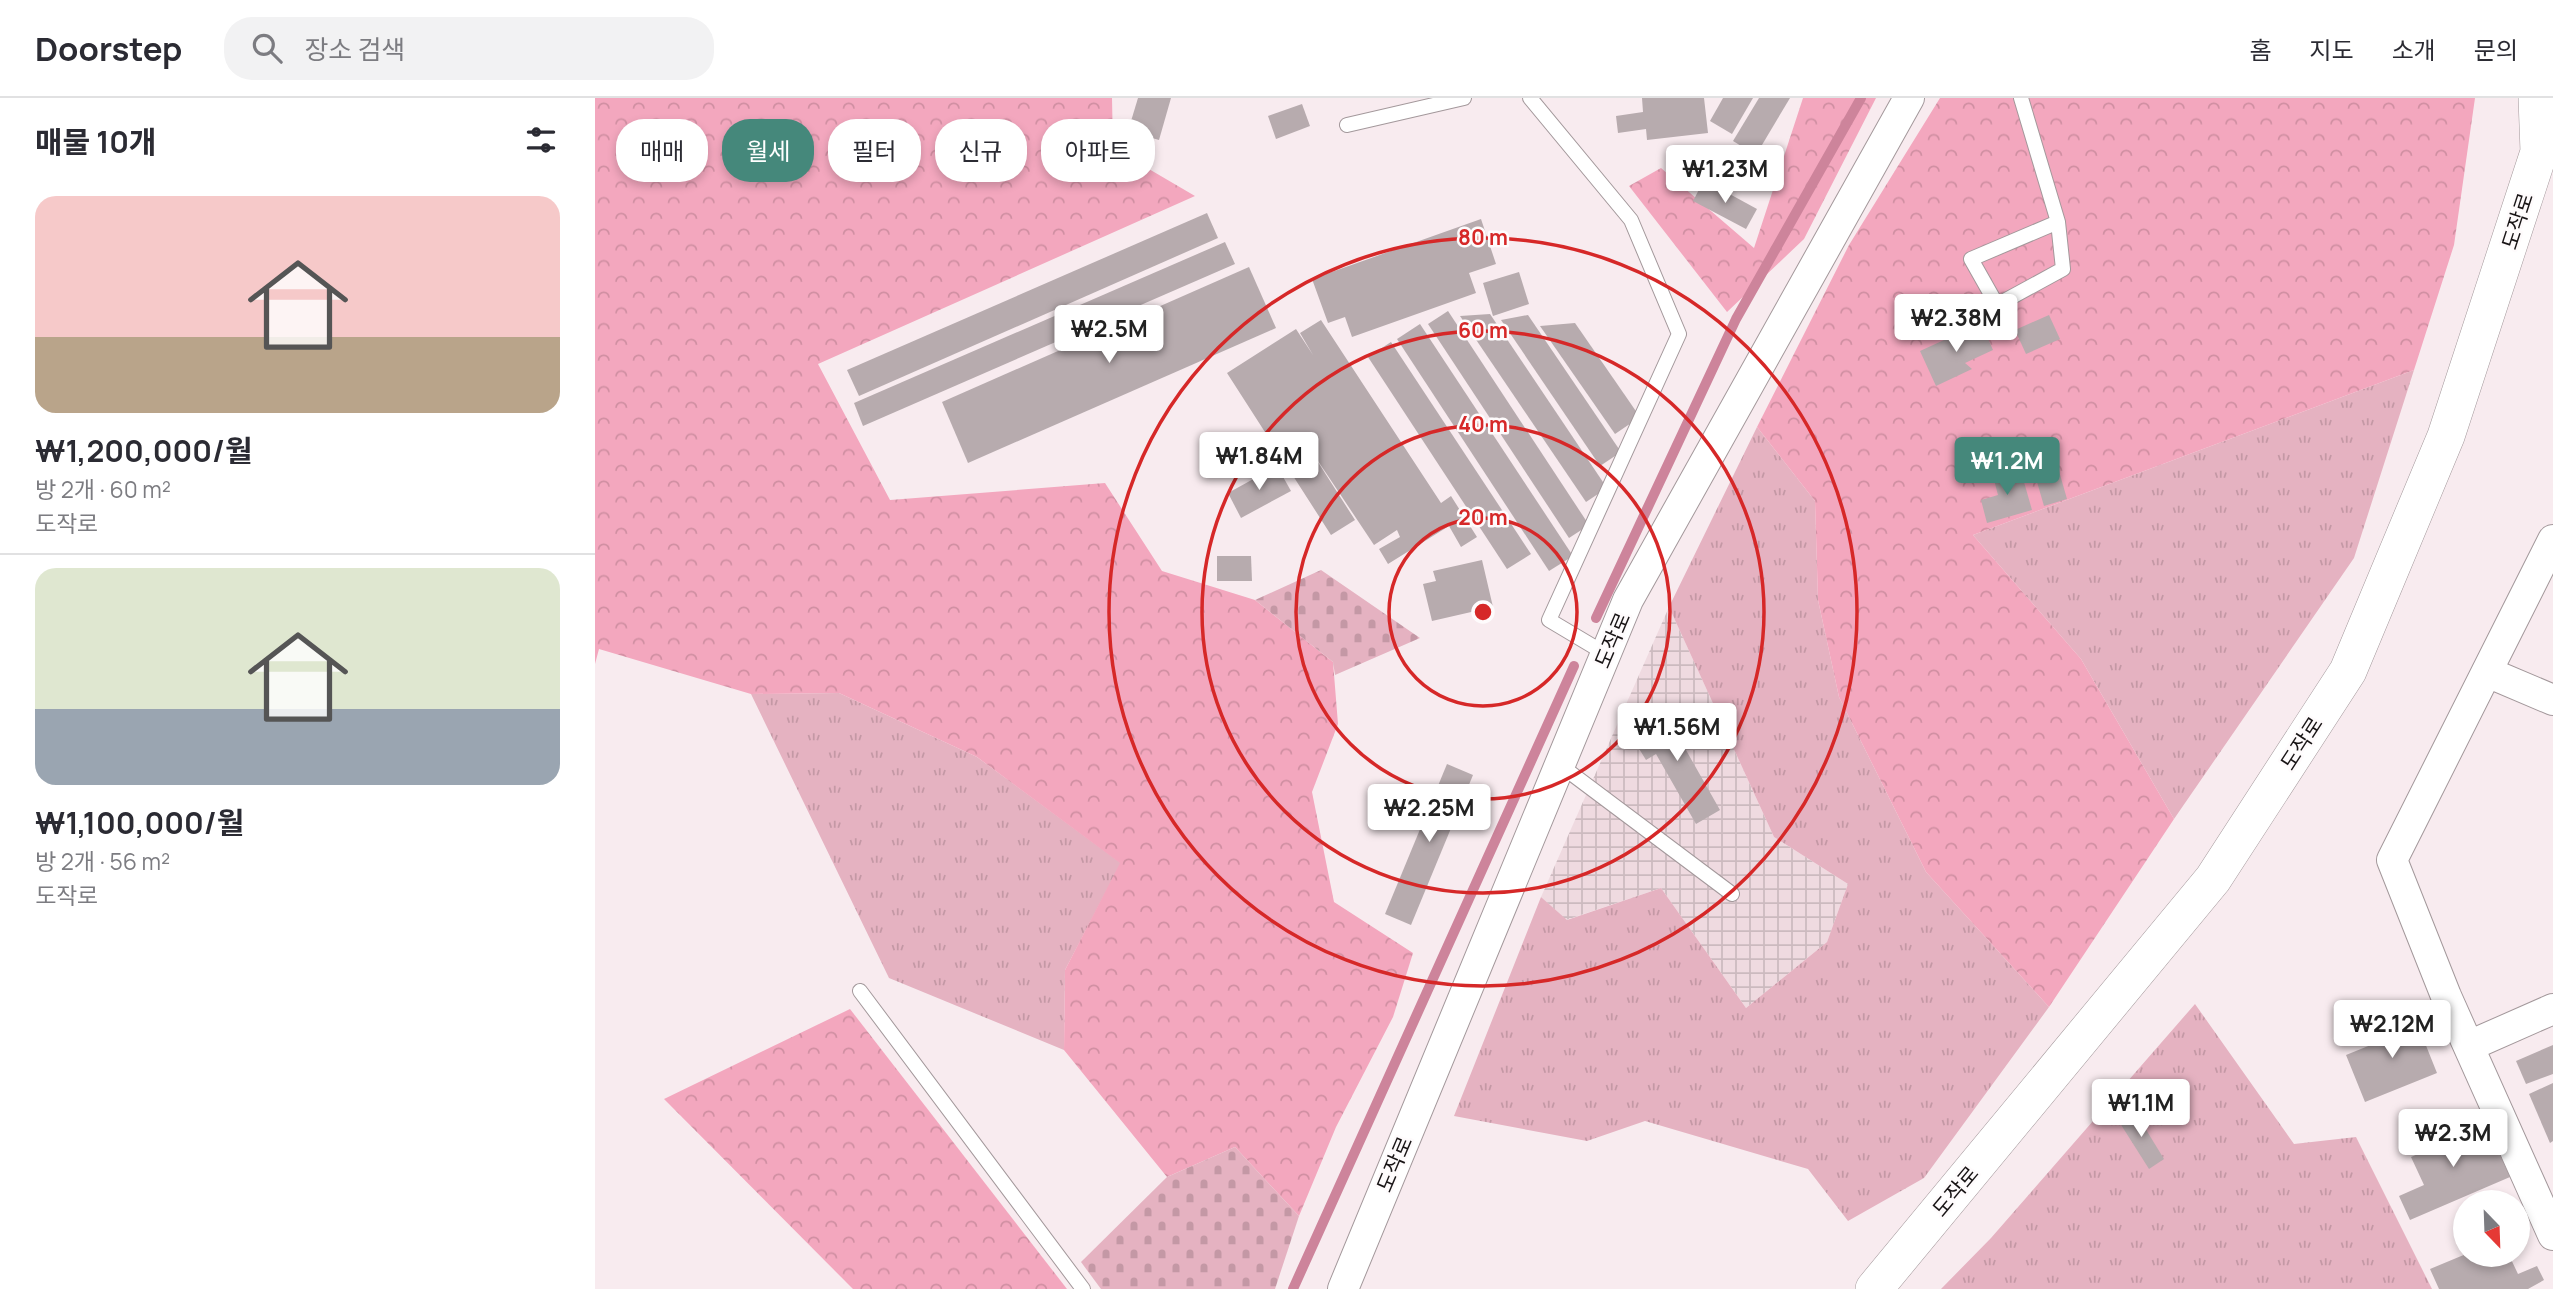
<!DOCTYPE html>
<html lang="ko">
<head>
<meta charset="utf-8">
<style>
  :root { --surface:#fff; --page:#f2f2f3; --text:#2b2b33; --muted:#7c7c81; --line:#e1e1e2; --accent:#45887b }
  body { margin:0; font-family:Manrope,"Noto Sans KR",sans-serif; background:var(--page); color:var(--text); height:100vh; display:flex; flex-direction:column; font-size:26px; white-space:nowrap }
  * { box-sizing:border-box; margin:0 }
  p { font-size:23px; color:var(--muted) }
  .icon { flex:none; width:38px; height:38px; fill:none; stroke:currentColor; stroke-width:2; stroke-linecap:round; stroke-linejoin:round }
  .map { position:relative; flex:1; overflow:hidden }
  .side { display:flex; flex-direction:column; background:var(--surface); width:595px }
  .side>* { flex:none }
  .banner { position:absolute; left:21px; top:21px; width:665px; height:63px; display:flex; gap:14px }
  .needle { width:46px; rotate:157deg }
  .tools { position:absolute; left:1858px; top:1092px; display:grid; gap:14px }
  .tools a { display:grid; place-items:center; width:77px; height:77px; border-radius:50%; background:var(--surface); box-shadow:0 4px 10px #0003; font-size:35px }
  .price { position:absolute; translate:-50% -60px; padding:0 16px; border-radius:7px; background:#fff; color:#222; font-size:23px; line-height:46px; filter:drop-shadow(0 2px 4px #0008) }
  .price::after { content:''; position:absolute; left:50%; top:42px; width:21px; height:16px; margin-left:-10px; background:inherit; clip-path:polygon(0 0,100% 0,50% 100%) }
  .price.current { background:var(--accent); color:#fff }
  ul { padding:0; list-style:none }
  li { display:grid; align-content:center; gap:14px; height:371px; padding:0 35px }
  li+li { border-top:2px solid var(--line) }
  li span { display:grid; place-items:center; height:217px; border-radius:21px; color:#555 }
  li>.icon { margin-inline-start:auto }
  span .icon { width:126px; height:126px; fill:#fffc; stroke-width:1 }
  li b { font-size:30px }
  h2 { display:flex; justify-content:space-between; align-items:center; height:84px; padding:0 35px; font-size:30px }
  .chip { padding:0 24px; border-radius:28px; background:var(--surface); box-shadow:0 4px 10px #0003; font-size:24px; line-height:63px }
  .chip.current { background:var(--accent); color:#fff }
  header { display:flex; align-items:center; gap:42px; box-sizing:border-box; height:98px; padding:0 35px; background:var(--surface); border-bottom:2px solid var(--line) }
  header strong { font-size:33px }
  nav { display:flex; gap:38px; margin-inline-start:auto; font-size:24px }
  .search { width:490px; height:63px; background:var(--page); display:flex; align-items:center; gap:18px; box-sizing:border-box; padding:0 24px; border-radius:28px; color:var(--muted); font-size:26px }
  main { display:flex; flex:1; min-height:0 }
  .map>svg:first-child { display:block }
</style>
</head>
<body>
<header>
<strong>Doorstep</strong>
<div class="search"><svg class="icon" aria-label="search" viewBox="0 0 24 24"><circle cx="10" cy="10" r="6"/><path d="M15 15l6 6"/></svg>장소 검색</div>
<nav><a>홈</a><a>지도</a><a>소개</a><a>문의</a></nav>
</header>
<main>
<section class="side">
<h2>매물 10개<svg class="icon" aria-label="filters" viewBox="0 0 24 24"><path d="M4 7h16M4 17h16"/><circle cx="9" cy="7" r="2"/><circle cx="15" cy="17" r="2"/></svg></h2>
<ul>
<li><span style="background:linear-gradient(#f6c9c9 65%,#b9a48a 0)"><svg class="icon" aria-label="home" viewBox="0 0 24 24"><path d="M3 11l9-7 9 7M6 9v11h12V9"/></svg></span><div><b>₩1,200,000/월</b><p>방 2개 · 60 m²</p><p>도작로</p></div></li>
<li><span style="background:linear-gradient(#dfe7d0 65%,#9aa5b1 0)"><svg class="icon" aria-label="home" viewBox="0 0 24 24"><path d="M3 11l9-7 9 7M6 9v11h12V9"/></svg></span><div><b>₩1,100,000/월</b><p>방 2개 · 56 m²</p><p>도작로</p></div></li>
</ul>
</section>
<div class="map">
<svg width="1958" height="1191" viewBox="0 0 1958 1191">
  <defs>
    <pattern id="industrial-grid" width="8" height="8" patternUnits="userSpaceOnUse" patternTransform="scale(1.75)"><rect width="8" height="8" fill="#efdae0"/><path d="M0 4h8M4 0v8" fill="none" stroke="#ccbabf"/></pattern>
    <pattern id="grass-tufts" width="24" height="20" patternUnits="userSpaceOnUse" patternTransform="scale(1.75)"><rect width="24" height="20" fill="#e5b2c1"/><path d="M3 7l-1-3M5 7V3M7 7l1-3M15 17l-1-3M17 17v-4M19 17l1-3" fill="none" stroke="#c498a5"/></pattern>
    <pattern id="forest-crowns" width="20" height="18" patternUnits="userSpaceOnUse" patternTransform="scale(1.75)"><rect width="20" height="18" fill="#f3a7be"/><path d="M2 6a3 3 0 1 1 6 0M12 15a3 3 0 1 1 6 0" fill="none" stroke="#d08fa2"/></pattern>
    <pattern id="cemetery-stones" width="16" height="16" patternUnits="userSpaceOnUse" patternTransform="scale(1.75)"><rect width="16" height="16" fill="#e5b2c1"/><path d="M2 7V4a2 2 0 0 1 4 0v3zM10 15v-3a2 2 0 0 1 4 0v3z" fill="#c498a5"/></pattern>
  </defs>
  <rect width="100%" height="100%" fill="#f8ebef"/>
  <path fill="url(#industrial-grid)" d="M1074,509L1179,739L1253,786L1232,844L1151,910L1066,790L971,822L946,799Z"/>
  <g fill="url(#grass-tufts)">
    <path d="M1819,272L1759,460L1579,721L1486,561L1378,437Z"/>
    <path d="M1162,329L1220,403L1223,502L1244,599L1331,774L1454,909L1329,1080L1253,1123L1213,1071L1050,1023L992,1043L859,1018L946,799L972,822L1066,790L1151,910L1232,844L1253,786L1179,739L1074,509Z"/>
    <path d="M244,595L382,659L526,765L470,872L469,952L294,880L156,596Z"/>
    <path d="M1600,906L1699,1046L1761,1039L1837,1191H1346L1396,1140Z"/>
  </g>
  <g fill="url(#forest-crowns)">
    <path d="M0,0H517L518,50L600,98L223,266L295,402L510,385L567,473L660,502L738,564L743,626L717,694L739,804L818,855L798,919L741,1029L704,1118L640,1049L572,1079L469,952L470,872L525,765L382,659L244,595L156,596L4,551L0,566Z"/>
    <path d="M1208,0H1281L1209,141L1132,214L1034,88L1066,70L1159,150Z"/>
    <path d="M1345,0H1880L1859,147L1819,272L1378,437L1486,561L1579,721L1454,909L1331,774L1244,599L1223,502L1220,403L1162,329L1254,147Z"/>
    <path d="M255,911L472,1191H258L69,1001Z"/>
  </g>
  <g fill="url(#cemetery-stones)">
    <path d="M726,472L825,540L740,577L738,564L660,502Z"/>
    <path d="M640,1049L704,1118L680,1191H506L486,1164L572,1079Z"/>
  </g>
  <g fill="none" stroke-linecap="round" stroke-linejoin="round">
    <g stroke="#cd849b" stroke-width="10">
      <path d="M1001,520L1141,221L1266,0"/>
      <path d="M698,1191L979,568"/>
    </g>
  </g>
  <g fill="#b7abae">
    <path d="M543,0H576L564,42L533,33Z"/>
    <path d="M1047,0H1109L1113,35L1052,42L1051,31L1023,35L1021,18L1048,14Z"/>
    <path d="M1128,0H1158L1137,36L1115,23Z"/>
    <path d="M1164,0H1195L1161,57L1138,43Z"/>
    <path d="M707,6L715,28L681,41L673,18Z"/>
    <path d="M1109,82L1162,111L1151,131L1098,103Z"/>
    <path d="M612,115L623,140L264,298L252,272Z"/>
    <path d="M886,121L901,166L874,175L881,195L757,239L750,219L733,225L717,181Z"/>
    <path d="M630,144L640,166L268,328L259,305Z"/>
    <path d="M654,169L681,230L373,365L347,304Z"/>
    <path d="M924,174L934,206L898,218L888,185Z"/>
    <path d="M853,213L994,427L974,440L833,226Z"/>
    <path d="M895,216L1012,390L991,404L865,218Z"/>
    <path d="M933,217L1026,354L1005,368L906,222Z"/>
    <path d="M1454,217L1465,241L1431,256L1420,232Z"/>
    <path d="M726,222L846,405L856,398L882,439L866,449L854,428L793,466L784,451L805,439L802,432L779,447L707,339L760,422L736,437L632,275L701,231L718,257L705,235Z"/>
    <path d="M980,225L1045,319L1020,336L945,228Z"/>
    <path d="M1386,225L1398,252L1370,265L1377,271L1341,288L1325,253Z"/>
    <path d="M825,226L978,458L954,473L802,241Z"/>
    <path d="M796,244L936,456L912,471L773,259Z"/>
    <path d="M1458,352L1472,401L1449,408L1435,360Z"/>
    <path d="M682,368L696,393L646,420L633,395Z"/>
    <path d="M1425,370L1437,412L1392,425L1386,402L1403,397L1398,378Z"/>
    <path d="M622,458H656L657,483H622Z"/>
    <path d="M887,462L898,509L837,523L828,486L841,483L838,473Z"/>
    <path d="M1080,611L1094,636L1083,638L1125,712L1101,726L1061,656L1051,662L1035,636Z"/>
    <path d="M852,666L878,677L816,827L790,816Z"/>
    <path d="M1818,915L1842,975L1770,1004L1751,957L1793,940L1788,927Z"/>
    <path d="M1958,947V976L1931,986L1921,963Z"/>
    <path d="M1958,985V1043L1955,1045L1934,996Z"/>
    <path d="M1539,1012L1569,1061L1554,1071L1523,1022Z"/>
    <path d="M1863,1023L1872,1042L1894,1032L1915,1079L1815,1122L1804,1098L1829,1087L1816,1059L1832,1052L1826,1040Z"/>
    <path d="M1871,1156L1914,1157L1923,1176L1942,1168L1949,1182L1933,1191H1844L1835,1171Z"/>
  </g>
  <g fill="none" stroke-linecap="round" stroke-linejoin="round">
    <g stroke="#a3989b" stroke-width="16">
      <g id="service">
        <path d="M935,0L1036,122L1084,236L954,522L1011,556"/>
        <path d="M1426,0L1463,124L1468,171L1402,207L1376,161L1463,124"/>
        <path d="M752,27L869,0"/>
        <path d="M965,667L1137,796"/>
        <path d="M265,893L488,1191"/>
      </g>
    </g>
    <g stroke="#a3989b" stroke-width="32">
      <g id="minor">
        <path d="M1958,442L1797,762L1851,898L1958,1137"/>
        <path d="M1892,574L1958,602"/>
        <path d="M1874,948L1958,911"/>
        <path d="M748,1191L1033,502L1314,0"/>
      </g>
    </g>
    <g stroke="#a3989b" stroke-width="38">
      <path id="tertiary" d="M1279,1191L1618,781L1753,573L1851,338L1944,54L1942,0"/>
    </g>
    <use href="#service" stroke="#fff" stroke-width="14"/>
    <use href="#minor" stroke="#fff" stroke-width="30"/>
    <use href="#tertiary" stroke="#fff" stroke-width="37"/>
  </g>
  <g fill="none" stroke="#d62828" stroke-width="3.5">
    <circle cx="888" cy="514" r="94"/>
    <circle cx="888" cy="514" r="187"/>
    <circle cx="888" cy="514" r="281"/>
    <circle cx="888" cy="514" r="374"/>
  </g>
  <g text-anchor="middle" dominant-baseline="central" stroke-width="5" stroke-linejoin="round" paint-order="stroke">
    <g font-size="21" fill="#181415" stroke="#fefbfc">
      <text transform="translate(1922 123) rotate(-72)">도작로</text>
      <text transform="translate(1017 542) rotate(-67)">도작로</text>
      <text transform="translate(1706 645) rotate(-57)">도작로</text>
      <text transform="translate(799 1066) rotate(-67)">도작로</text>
      <text transform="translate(1360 1093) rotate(-50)">도작로</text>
    </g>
  </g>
  <circle cx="888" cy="514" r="10" fill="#d62828" stroke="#fefbfc" stroke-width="3.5"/>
  <g font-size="21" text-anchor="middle" font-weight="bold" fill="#d62828" stroke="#fefbfc" stroke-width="5" stroke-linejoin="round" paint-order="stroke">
    <text x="888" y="147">80 m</text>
    <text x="888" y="240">60 m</text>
    <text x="888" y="334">40 m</text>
    <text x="888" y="427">20 m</text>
  </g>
</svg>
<div class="tools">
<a><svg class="needle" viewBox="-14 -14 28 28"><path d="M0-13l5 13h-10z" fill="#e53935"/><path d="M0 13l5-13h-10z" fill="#7c7c81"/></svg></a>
</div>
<b class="price" style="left:1130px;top:107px">₩1.23M</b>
<b class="price" style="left:1361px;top:256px">₩2.38M</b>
<b class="price" style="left:514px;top:267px">₩2.5M</b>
<b class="price" style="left:664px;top:394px">₩1.84M</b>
<b class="price current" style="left:1412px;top:399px">₩1.2M</b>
<b class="price" style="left:1082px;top:665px">₩1.56M</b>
<b class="price" style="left:834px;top:746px">₩2.25M</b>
<b class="price" style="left:1797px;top:962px">₩2.12M</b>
<b class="price" style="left:1546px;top:1041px">₩1.1M</b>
<b class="price" style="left:1858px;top:1071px">₩2.3M</b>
<div class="banner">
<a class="chip">매매</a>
<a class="chip current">월세</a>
<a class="chip">필터</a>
<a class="chip">신규</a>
<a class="chip">아파트</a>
</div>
</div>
</main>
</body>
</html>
